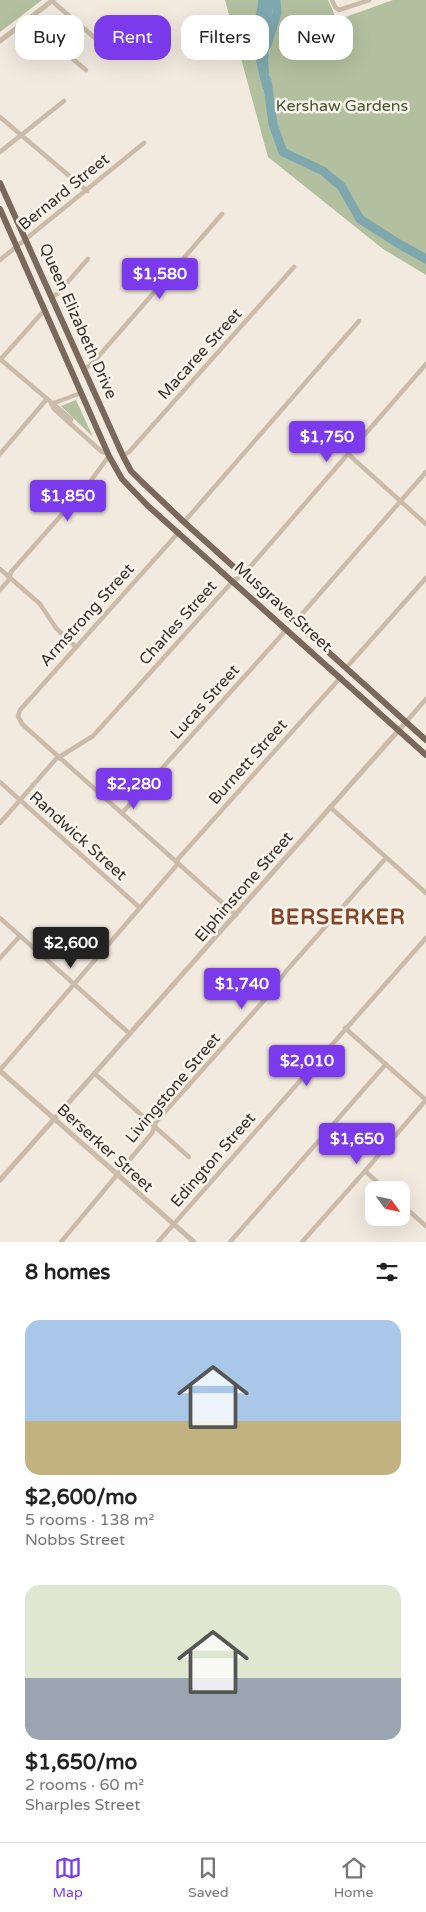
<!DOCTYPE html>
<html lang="en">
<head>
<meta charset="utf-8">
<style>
  :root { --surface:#fff; --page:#f2f2f2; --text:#222; --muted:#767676; --line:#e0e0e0; --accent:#7c3aed }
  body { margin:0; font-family:"Varela Round",sans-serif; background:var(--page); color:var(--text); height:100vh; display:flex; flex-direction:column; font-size:19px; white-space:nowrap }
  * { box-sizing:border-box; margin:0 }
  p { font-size:16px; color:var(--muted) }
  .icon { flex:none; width:28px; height:28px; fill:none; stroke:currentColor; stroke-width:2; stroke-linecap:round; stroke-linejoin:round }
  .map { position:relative; height:1242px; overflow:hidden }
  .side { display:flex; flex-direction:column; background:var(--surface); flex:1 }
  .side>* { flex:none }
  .hud { position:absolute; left:15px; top:15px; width:396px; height:45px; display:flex; gap:10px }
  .needle { width:32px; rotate:123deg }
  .buttons { position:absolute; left:365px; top:1181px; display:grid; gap:10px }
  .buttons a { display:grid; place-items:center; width:45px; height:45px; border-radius:10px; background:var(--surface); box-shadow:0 5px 20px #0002; font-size:25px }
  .price { position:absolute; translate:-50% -42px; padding:0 11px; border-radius:5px; background:var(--accent); color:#fff; font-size:16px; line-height:32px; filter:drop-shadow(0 1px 2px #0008) }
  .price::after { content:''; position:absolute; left:50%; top:30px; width:15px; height:11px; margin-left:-8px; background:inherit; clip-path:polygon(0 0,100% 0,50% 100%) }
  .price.active { background:#222; color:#fff }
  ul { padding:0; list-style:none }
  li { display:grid; align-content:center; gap:10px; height:265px; padding:0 25px }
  li span { display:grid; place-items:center; height:155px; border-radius:15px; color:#555 }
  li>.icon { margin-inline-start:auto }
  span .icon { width:90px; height:90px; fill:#fffc; stroke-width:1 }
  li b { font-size:21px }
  h2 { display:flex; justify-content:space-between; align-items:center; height:60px; padding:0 25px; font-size:21px }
  .chip { padding:0 18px; border-radius:15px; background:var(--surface); box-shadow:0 5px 20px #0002; font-size:18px; line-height:45px }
  .chip.active { background:var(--accent); color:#fff }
  .menu { display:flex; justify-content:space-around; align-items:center; height:70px; border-top:1px solid var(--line); background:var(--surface); font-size:14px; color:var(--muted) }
  .menu a { display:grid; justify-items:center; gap:2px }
  .menu .active { color:var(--accent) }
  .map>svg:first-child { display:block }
</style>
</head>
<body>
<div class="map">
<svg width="426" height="1242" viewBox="0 0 426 1242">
  <rect width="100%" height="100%" fill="#f2eadf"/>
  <g fill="#b3c09f">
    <path d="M0,0H42L0,32Z"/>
    <path d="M225,0H328L337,20L393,0H426V275L383,249L268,157Z"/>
    <path d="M76,400L93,437L61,406Z"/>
  </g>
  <path fill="#7fa8ae" d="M258,0H273L268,60L270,90L263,89C257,67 251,42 255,19C256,12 258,8 258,0Z"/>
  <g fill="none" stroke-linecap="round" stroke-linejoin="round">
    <g stroke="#7fa8ae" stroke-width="9">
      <path d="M267,45L277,13L276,0"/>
      <path d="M267,80L273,124L283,152L323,171L341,186L360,219L399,244L426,259"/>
    </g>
    <g stroke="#cabbab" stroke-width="4.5">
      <path d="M332,0L335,7L339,10L369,0"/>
      <path d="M52,1L109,50"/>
      <path d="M27,21L86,70"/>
      <path d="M0,117L87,191"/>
      <path d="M0,152L64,101"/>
      <path d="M0,260L144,143"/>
      <path d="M52,297L57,294L88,259"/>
      <path d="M0,359L71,419L70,423"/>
      <path d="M1,359L41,314L46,311"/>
      <path d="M84,369L91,365L222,214"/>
      <path d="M51,404L81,393"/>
      <path d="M52,405L54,409L102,452L108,453"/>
      <path d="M0,454L46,400"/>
      <path d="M348,454L426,524"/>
      <path d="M123,456L129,452L294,267"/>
      <path d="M184,522L359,321"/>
      <path d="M179,532L20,710L18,716L22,724L236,915"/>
      <path d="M0,569L40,604L56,628L76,647"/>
      <path d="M0,590L8,581L11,572L87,486L109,456"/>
      <path d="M295,622L426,472"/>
      <path d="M346,668L426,578"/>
      <path d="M406,722L426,699"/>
      <path d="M0,782L139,907"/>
      <path d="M330,807L426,893"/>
      <path d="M122,813L287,629"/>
      <path d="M0,823L56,759L93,736L233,581L243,575L426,364"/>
      <path d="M0,918L130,1034"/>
      <path d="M0,958L20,936"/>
      <path d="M345,1028L426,1100"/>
      <path d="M0,1070L176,866L178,859L341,677"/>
      <path d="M94,1073L189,1157"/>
      <path d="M365,1171L386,1190"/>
      <path d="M401,1204L426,1226"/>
      <path d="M61,1242L152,1133L156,1122L268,996L287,970L386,858"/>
      <path d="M158,1242L426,938"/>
      <path d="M230,1242L386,1064"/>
      <path d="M302,1242L365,1171L426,1100"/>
    </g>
    <g stroke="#cabbab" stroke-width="5">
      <path d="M0,41L53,0"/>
      <path d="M0,1071L194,1242"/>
      <path d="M0,1180L406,722"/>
    </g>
    <g stroke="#79685c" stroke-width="6">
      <path d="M0,183L123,456L131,471L141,481L184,522L426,740"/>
      <path d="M0,209L109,456L122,479L147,505L426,755"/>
    </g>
  </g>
  <g text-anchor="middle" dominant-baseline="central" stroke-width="5" stroke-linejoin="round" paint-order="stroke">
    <g font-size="16" fill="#44552f" stroke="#f9f4eb">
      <text x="342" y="106">Kershaw Gardens</text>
    </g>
    <g font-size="16" fill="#382f2a" stroke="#f9f4eb">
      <text transform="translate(64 192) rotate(-39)">Bernard Street</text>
      <text transform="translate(78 321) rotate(66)">Queen Elizabeth Drive</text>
      <text transform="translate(200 354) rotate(-48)">Macaree Street</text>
      <text transform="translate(283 607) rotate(42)">Musgrave Street</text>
      <text transform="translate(87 615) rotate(-48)">Armstrong Street</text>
      <text transform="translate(178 623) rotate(-48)">Charles Street</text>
      <text transform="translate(205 702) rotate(-48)">Lucas Street</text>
      <text transform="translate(248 762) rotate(-48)">Burnett Street</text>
      <text transform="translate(78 836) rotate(42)">Randwick Street</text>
      <text transform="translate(244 887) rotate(-49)">Elphinstone Street</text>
      <text transform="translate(173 1088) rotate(-50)">Livingstone Street</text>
      <text transform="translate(105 1148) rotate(42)">Berserker Street</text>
      <text transform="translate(213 1160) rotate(-49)">Edington Street</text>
    </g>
    <g font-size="21" font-weight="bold" letter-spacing="1" fill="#834427" stroke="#f9f4eb">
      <text x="338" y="917">BERSERKER</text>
    </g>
  </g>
</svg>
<div class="buttons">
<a><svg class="needle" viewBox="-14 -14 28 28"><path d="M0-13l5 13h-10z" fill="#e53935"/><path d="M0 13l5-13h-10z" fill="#767676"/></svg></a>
</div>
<b class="price" style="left:160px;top:300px">$1,580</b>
<b class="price" style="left:327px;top:463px">$1,750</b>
<b class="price" style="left:68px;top:522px">$1,850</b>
<b class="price" style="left:134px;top:810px">$2,280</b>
<b class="price active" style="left:71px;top:969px">$2,600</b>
<b class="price" style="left:242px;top:1010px">$1,740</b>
<b class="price" style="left:307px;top:1087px">$2,010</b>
<b class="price" style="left:357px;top:1165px">$1,650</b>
<div class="hud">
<a class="chip">Buy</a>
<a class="chip active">Rent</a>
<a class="chip">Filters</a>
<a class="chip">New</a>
</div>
</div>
<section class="side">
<h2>8 homes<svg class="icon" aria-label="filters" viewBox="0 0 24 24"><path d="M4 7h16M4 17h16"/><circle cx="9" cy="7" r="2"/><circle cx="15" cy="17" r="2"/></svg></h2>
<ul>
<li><span style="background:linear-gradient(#a9c7e8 65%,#c2b280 0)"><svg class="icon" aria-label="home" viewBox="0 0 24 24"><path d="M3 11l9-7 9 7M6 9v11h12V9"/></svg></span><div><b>$2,600/mo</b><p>5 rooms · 138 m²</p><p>Nobbs Street</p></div></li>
<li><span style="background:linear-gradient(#dfe7d0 60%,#9aa5b1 0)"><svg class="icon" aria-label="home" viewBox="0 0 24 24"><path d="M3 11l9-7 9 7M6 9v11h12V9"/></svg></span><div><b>$1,650/mo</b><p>2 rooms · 60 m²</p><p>Sharples Street</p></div></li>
</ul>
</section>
<nav class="menu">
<a class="active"><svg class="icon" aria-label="map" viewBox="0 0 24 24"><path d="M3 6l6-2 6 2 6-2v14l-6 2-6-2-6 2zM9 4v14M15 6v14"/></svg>Map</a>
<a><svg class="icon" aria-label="saved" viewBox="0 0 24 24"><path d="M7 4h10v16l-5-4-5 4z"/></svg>Saved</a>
<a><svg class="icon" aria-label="home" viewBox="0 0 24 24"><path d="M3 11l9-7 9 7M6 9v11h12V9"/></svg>Home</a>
</nav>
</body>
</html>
